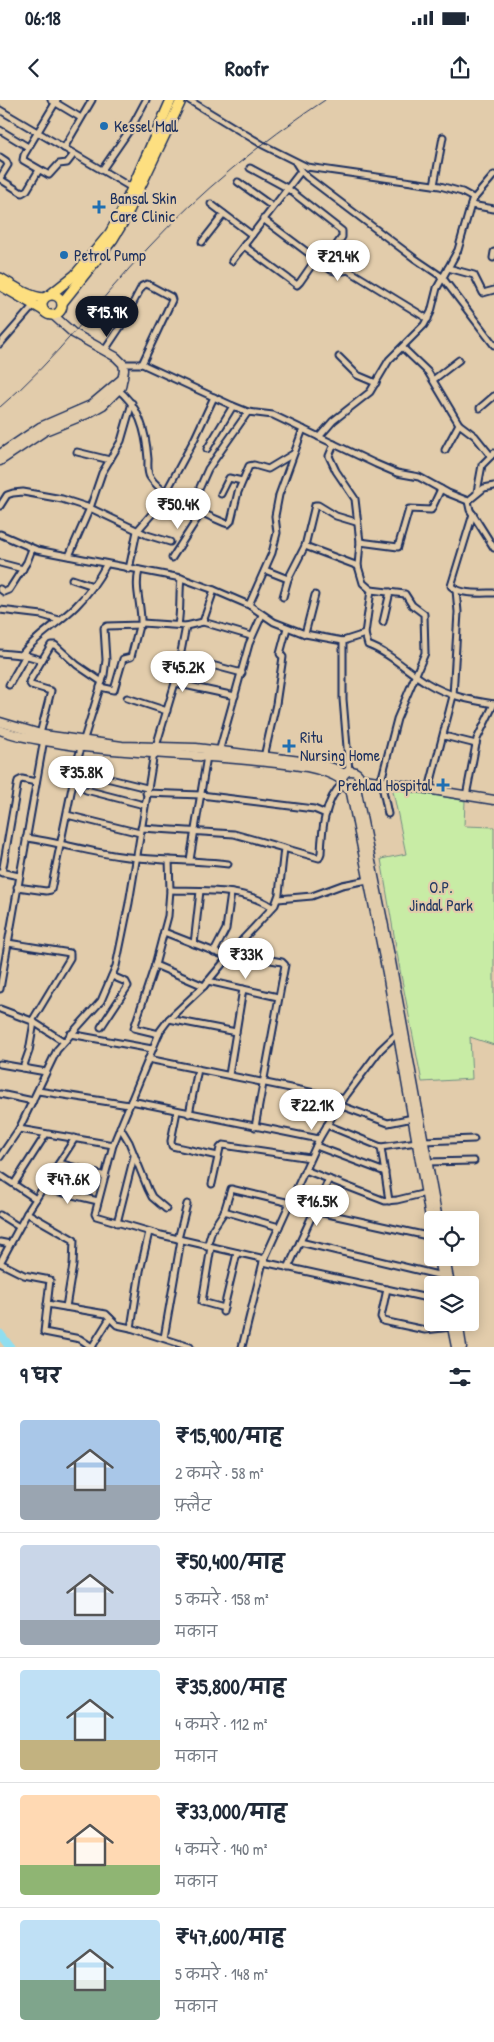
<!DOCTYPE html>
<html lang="hi">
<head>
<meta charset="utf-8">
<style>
  :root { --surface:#fff; --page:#f2f2f3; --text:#1f2937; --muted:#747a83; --line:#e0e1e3; --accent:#111827 }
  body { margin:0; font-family:"Patrick Hand","Playpen Sans Deva",sans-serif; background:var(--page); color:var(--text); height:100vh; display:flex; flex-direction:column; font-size:19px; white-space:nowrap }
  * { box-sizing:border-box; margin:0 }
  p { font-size:16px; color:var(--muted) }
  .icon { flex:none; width:28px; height:28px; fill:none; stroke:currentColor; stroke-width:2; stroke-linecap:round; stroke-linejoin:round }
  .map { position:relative; height:1247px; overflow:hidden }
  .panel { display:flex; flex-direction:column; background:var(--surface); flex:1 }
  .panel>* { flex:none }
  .controls { position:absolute; left:424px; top:1111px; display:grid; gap:10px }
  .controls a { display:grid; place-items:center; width:55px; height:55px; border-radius:5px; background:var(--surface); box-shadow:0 2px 12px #0003; font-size:25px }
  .price { position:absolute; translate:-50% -42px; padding:0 11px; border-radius:18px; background:#fff; color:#222; font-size:16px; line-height:32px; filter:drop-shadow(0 1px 2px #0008) }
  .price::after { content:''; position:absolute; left:50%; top:30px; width:15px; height:11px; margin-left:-8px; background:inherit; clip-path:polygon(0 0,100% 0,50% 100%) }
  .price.current { background:var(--accent); color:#fff }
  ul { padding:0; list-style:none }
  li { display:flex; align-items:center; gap:15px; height:125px; padding:0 20px }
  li+li { border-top:1px solid var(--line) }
  li span { display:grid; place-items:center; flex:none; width:140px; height:100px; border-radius:5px; color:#555 }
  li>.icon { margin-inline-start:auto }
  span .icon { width:60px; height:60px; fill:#fffc; stroke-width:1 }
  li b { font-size:21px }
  h2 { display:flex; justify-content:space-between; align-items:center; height:60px; padding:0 20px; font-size:21px }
  .status { display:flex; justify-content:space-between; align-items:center; height:35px; padding:0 25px; background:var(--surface); direction:ltr }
  .status svg { height:14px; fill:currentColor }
  header { display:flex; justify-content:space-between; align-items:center; height:65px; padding:0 20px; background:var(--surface); font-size:22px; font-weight:700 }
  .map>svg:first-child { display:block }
</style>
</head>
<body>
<div class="status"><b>06:18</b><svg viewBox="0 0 49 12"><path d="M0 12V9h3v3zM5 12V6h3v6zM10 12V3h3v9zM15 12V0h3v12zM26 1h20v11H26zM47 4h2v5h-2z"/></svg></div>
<header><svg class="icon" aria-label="back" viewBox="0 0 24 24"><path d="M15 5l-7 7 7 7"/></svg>Roofr<svg class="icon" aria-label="share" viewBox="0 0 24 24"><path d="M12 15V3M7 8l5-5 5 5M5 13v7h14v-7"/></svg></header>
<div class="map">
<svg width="494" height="1247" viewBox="0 0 494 1247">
  <rect width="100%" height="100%" fill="#e2ccab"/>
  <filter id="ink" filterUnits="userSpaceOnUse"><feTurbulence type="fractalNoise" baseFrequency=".02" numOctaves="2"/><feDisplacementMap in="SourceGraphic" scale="10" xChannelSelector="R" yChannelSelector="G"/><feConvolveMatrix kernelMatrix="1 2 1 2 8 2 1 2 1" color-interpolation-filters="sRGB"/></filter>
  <g filter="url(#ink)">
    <path fill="#c8eca5" stroke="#728e82" d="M392,686L465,701L464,726L494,727V945L470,937L472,979L422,982L400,870L381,759L406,754Z"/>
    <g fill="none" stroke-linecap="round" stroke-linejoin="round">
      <path stroke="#90deef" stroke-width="9" d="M0,1234L10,1247"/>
      <g stroke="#1b2f5e" stroke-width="9">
        <g id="street">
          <path d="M51,0L81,18"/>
          <path d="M57,0L24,55L23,60L49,75L59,64L67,63L74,54"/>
          <path d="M189,0L263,45L307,67L440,86L462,92L473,98"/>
          <path d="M0,10L132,88"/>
          <path d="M0,30L28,47"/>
          <path d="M64,48L92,0"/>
          <path d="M0,57L6,61L8,65L0,78"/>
          <path d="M296,63L301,71L307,77L414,158L442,177L494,245"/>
          <path d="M250,68L287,88L342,131V137L323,164"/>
          <path d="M102,70L131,28L146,0"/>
          <path d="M0,79L22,93L27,90L39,70"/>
          <path d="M238,82L273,107"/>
          <path d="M434,85L443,37"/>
          <path d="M211,104L252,135"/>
          <path d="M471,105L494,109"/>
          <path d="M263,119L331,170L338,172L348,170L428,219"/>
          <path d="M202,142L224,114"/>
          <path d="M244,146L297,185L300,182L316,159"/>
          <path d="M493,158L494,152"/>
          <path d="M232,161L301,71"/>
          <path d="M448,168L474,175L483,193L494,190"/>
          <path d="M0,244L34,205"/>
          <path d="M403,248L428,272L459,324L475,336L491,356"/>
          <path d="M105,250L121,226L142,186L147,184L171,197L172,200L142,264"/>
          <path d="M339,257L357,275L376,283"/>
          <path d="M123,264H142L233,306L248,312L273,315L376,364L397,373L419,377L448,393L468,401L484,388L494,386"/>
          <path d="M433,280L459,260"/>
          <path d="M116,288C139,305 146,331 148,359C148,365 147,372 150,377C161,395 206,415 225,423L228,424L231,421L238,392L249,366L254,365L268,369L293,354"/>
          <path d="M480,308L494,296"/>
          <path d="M319,337L333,321L370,292L389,260L424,225L431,212L437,188L458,150L472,101L494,75"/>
          <path d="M334,344L329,356L336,371L355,399L360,442L358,466L363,483L371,490L365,534"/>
          <path d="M207,349L233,306"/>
          <path d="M445,350L459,324"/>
          <path d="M77,352L110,360"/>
          <path d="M200,387L208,369L248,312"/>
          <path d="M477,392L482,365L494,353"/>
          <path d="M221,394L229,378L242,381"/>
          <path d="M468,401L470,410L494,448"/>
          <path d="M0,406L7,395L13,393L23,392L62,399L90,408L147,435L170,442"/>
          <path d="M473,414L451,486C460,495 481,493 494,493"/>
          <path d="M0,434L37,450L181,478L214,490L249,505L274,522L305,534L343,541L365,534L368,545C390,553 407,571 427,583C448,596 470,600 494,604"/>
          <path d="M360,442L398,447L409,409L431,410L441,389"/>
          <path d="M305,446L358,466"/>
          <path d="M69,456L90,408L102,373L121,341L132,303"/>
          <path d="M172,458L201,413"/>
          <path d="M0,463L23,469"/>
          <path d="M129,469L137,431L158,407L195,338L214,297"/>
          <path d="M265,470L288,479"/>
          <path d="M72,479L93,486"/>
          <path d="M0,489L4,492L9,490L27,462L32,449"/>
          <path d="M371,490L405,494L412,505L424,514L425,553L397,619L381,681L388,714"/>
          <path d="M283,497L288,479L305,446L315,405H318L336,416L356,422"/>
          <path d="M249,505L272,453L277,433L275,416L279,395L303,329"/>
          <path d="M0,510L42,515L59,520"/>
          <path d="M203,522L214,490"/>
          <path d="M383,522L390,492"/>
          <path d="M142,523L186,526L203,522L251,536"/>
          <path d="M178,525C181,509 179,495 181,478"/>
          <path d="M305,534L315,495"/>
          <path d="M343,541V599L349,671"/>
          <path d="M0,553L21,555C37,535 58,524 76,506C88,494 98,480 106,465"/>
          <path d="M24,555L42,560"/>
          <path d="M180,559L204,563L242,573"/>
          <path d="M175,583L235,596"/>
          <path d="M9,585L26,555"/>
          <path d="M100,587L114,590L123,559L131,557L139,526"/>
          <path d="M127,598L167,611"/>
          <path d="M40,634L51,591L31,585L29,582L51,545H55L77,565L102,582"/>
          <path d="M444,636L476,644"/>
          <path d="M219,652L249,544L262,515"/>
          <path d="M264,657L276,604L283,557L280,554L287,528"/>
          <path d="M90,674L147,688"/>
          <path d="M429,689L453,596L458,512L456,490"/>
          <path d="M86,690L144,705"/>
          <path d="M146,693L201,695L314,709L326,714"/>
          <path d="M466,696L477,639L494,604"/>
          <path d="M67,715L140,733"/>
          <path d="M141,728L234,734L319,758L321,753C322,730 324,700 343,683"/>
          <path d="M26,738C58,742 89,752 120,756C156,761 192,760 228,764"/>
          <path d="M190,760L207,656"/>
          <path d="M0,772L19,776"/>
          <path d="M2,773L18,681L22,679L36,682"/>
          <path d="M17,787L46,791L51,790L78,658L104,575L106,560L104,528L107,526L141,525C142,506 134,489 139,470"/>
          <path d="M170,790C204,791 244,788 272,807"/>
          <path d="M278,799L312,796L342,785L368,780"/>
          <path d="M164,832L228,857"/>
          <path d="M8,843L70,853V858L32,921"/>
          <path d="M194,844L200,791"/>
          <path d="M214,852L226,829L231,793"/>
          <path d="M232,853L282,862L285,865L255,1027"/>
          <path d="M155,865L204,886"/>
          <path d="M208,881L278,897"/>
          <path d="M0,889L44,639"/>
          <path d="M0,909L32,921L63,941"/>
          <path d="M169,919L236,932"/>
          <path d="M101,927L128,886L126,882L112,876"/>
          <path d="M70,934L152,949"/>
          <path d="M159,934L134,928L155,865L168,816L170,790L169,760"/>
          <path d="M148,959L344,999"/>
          <path d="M0,964L46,972"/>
          <path d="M23,968L29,951L34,922"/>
          <path d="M229,975L243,889"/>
          <path d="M38,991L129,1005"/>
          <path d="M0,994L33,1001"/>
          <path d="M131,1001L319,1039"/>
          <path d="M339,1005L388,1023L413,1018"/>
          <path d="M177,1011L171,1041L172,1046L218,1056"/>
          <path d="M189,1014L198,969"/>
          <path d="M327,1025L381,1047L417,1042"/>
          <path d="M120,1027L129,1042L148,1089L152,1097L166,1109"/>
          <path d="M19,1029L113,1045L160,931L169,919L204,886L244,838L275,805L279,794L284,748"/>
          <path d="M424,1041L474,1039"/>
          <path d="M113,1045L95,1114L96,1116L161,1135L265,1159"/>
          <path d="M316,1046L385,1072"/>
          <path d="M381,1047L389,1101"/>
          <path d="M0,1057L19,1029L57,950L101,901L116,866L129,803L154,653L175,583L186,526"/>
          <path d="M427,1062L474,1061"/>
          <path d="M59,1063L105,1076"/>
          <path d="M305,1070L385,1101L397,1100L426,1093"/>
          <path d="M0,1075L36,1099"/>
          <path d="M14,1084L46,1034"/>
          <path d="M212,1084L220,1048L223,1045L310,1058"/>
          <path d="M43,1088L98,1101"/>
          <path d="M224,1111L279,1127"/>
          <path d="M314,1111L432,1137"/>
          <path d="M27,1113L74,1140L73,1165L66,1207"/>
          <path d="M0,1115L19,1127"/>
          <path d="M117,1123L134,1056"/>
          <path d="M178,1139L187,1104"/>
          <path d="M0,1142L10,1144"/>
          <path d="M300,1142L442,1176"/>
          <path d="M207,1147L212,1130L224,1112L231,1089L290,1103"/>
          <path d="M211,1147L202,1202L224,1208"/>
          <path d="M263,1162L432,1199"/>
          <path d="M0,1163L24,1175L50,1180L44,1232L80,1239L92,1247L110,1218"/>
          <path d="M0,1163L27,1113L75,1038"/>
          <path d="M288,1168L329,1079"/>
          <path d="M387,1189L381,1217L383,1221L425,1230L452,1227"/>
          <path d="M47,1204L106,1214L117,1225L131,1228L190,1247"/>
          <path d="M223,1212L237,1153"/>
          <path d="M131,1228L140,1171L149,1132"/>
          <path d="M164,1238L181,1140"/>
          <path d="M242,1247L263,1162L319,1039L339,1005L380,950L399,932"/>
        </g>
      </g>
      <g stroke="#1b2f5e" stroke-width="11">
        <g id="secondary">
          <path d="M0,354L40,327L91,305L123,278"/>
          <path d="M0,361L45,331L87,314L103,305L121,287L124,270L123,264L116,257L73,233L53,215"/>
          <path d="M0,622L44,635L122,646L196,648L229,652L316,663L333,668L344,674"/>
          <path d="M0,630C20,638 42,640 63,644C127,654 192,654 257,661C285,664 318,665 342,680"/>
          <circle cx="351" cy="680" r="9"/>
          <path d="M359,678L494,700"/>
          <path d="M356,687L390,856L438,1120"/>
          <path d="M350,688L387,873L432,1129"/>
          <path d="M438,1158L443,1185"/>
          <path d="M445,1158L450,1185"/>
          <path d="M451,1222L456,1247"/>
          <path d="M458,1222L462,1247"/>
        </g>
      </g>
      <g stroke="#1b2f5e" stroke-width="12">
        <g id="primary">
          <path d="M0,178C14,186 28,197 44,198"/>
          <path d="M0,185L43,210"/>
          <path d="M51,194L75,175L110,133L122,111L171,0"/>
          <circle cx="52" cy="205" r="10"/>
          <path d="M62,203L113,139L125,119L180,3"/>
        </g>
      </g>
      <use href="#street" stroke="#e2ccab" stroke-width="5"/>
      <use href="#secondary" stroke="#e2ccab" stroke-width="8"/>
      <use href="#primary" stroke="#fddf80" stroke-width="9"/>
      <path stroke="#1b2f5e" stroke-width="1" d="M0,307C56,260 98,201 148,148C200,92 261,42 325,0"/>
    </g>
  </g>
  <g fill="#1f6fb2" stroke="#e2ccab" stroke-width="2">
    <circle cx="104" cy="26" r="5"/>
    <path d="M96.5 99.5h5v5h5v5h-5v5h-5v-5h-5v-5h5z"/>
    <circle cx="64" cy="155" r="5"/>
    <path d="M286.5 638.5h5v5h5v5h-5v5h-5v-5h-5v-5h5z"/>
    <path d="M440.5 677.5h5v5h5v5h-5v5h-5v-5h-5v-5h5z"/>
  </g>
  <g text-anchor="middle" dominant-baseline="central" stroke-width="4.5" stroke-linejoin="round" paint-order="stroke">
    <g font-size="16" fill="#1b2f5e" stroke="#e2ccab" text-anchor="start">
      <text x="114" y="26">Kessel Mall</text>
      <text x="110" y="98">Bansal Skin<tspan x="110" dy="18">Care Clinic</tspan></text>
      <text x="74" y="155">Petrol Pump</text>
      <text x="300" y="637">Ritu<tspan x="300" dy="18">Nursing Home</tspan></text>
      <text x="432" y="685" text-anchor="end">Prehlad Hospital</text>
    </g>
    <g font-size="16" fill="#243862" stroke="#e2ccab">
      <text x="441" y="787">O.P.<tspan x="441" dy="18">Jindal Park</tspan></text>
    </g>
  </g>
</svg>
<div class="controls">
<a><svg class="icon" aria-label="locate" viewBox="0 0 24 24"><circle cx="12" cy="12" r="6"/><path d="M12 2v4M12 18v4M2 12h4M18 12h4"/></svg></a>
<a><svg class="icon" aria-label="layers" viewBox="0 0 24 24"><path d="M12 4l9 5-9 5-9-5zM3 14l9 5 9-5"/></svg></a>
</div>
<b class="price" style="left:338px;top:182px">₹29.4K</b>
<b class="price current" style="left:107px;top:238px">₹15.9K</b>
<b class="price" style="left:178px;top:430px">₹50.4K</b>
<b class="price" style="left:183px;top:593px">₹45.2K</b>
<b class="price" style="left:81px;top:698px">₹35.8K</b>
<b class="price" style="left:246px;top:880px">₹33K</b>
<b class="price" style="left:312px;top:1031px">₹22.1K</b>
<b class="price" style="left:68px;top:1105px">₹47.6K</b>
<b class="price" style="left:317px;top:1127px">₹16.5K</b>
</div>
<section class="panel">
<h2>9 घर<svg class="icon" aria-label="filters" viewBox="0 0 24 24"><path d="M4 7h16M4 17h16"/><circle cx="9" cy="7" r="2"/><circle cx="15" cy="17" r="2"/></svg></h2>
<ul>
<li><span style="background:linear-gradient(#a9c7e8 65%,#9aa5b1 0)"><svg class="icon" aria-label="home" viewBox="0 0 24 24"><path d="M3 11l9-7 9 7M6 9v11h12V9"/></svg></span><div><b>₹15,900/माह</b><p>2 कमरे · 58 m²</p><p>फ़्लैट</p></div></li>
<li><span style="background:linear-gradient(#c9d6e8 75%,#9aa5b1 0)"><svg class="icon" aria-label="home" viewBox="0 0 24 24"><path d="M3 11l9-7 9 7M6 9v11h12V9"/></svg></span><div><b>₹50,400/माह</b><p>5 कमरे · 158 m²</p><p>मकान</p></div></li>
<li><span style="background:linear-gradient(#bfe0f5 70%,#c2b280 0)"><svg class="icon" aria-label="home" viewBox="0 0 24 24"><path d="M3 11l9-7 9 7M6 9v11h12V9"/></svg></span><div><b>₹35,800/माह</b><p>4 कमरे · 112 m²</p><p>मकान</p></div></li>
<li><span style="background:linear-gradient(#ffd9b3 70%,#8fb573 0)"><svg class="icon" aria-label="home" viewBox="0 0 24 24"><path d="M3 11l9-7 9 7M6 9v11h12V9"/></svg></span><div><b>₹33,000/माह</b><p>4 कमरे · 140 m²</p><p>मकान</p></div></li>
<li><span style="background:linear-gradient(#bfe0f5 60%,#7fa58c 0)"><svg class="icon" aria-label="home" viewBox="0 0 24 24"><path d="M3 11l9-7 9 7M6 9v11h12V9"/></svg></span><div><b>₹47,600/माह</b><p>5 कमरे · 148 m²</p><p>मकान</p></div></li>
</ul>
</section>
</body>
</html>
